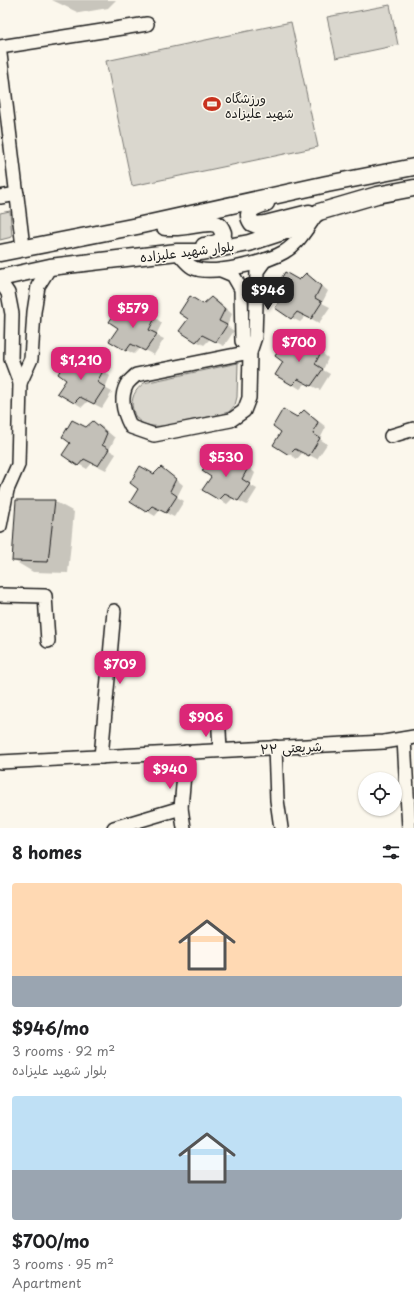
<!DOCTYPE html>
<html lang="en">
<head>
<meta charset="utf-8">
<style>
  :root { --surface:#fff; --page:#f2f2f2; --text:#202124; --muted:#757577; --accent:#db2777 }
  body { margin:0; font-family:"Playpen Sans","Playpen Sans Arabic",sans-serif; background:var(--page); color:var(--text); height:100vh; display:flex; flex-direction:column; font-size:15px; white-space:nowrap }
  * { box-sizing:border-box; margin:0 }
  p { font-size:13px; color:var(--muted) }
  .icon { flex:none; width:22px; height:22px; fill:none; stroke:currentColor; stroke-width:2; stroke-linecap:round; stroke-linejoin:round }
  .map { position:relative; height:828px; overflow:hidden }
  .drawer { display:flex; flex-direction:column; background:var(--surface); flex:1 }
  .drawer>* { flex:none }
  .controls { position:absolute; left:358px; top:772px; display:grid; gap:8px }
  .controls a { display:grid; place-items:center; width:44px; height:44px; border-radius:50%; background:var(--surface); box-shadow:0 1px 3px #0004; font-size:20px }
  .price { position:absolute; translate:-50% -34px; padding:0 9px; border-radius:8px; background:var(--accent); color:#fff; font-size:13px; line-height:26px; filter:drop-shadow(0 1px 2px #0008) }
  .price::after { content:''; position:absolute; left:50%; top:24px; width:12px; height:9px; margin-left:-6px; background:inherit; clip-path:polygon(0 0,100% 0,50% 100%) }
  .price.active { background:#222; color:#fff }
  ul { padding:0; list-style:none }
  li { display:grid; align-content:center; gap:8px; height:212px; padding:0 12px }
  li span { display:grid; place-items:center; height:124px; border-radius:4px; color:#555 }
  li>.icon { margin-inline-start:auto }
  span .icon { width:72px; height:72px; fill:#fffc; stroke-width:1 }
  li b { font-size:17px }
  h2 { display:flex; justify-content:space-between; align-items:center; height:48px; padding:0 12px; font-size:17px }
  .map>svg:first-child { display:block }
</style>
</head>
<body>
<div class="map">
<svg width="414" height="828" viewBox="0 0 414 828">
  <rect width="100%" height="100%" fill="#fbf7ec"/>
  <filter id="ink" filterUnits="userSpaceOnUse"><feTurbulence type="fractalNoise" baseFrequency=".025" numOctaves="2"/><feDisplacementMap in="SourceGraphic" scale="8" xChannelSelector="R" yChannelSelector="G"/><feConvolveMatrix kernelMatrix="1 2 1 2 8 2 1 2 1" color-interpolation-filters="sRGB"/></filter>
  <g filter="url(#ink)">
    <g fill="#dad7ce" stroke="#7b7a75">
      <path d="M390,5L398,45L336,58L327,17Z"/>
      <path d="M291,22L318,147L132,186L106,61Z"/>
      <path d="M10,211L12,237L0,240V213Z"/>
      <path d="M238,363L237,397L235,405L229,412C217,415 205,418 193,420C175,424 139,436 133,410C130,398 135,390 144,383Z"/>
    </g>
    <g fill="#0003">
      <path d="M52,0H116L108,8L79,13Z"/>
      <path d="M306,275L314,279L328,291L322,303L330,307L319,323L306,316L300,322L292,318L299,282Z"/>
      <path d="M211,298L219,302L232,314L227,326L234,331L224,346L210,339L204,345L196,341L204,305Z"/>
      <path d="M141,307L148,312L162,323L156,335L164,339L154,355L140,348L134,354L126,350L133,314Z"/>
      <path d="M307,342L314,346L328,358L323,370L330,374L320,390L306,383L300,389L292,384L299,348Z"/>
      <path d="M89,360L97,364L110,376L105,388L112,392L102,408L88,401L82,407L59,393Z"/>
      <path d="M304,411L312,416L326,427L320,439L327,444L317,459L303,452L297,459L274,444Z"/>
      <path d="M93,422L101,426L115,438L109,450L116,454L106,470L92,463L87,469L63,455Z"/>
      <path d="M234,457L242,461L255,473L250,485L257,489L247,505L233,498L227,504L219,499L227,463Z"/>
      <path d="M161,469L169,473L183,485L177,497L184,501L174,517L160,510L155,516L131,502Z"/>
      <path d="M54,501L74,512L68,573L33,572L13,560Z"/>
    </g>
    <g fill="#c3c0b8" stroke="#1c1c1c">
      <path d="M285,272L299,280L306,273L321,286L315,298L322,302L311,319L297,312L291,319L275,308L283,296L275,289Z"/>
      <path d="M190,296L203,304L211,297L225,309L219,321L227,325L216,342L202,335L196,342L179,331L188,319L179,313Z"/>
      <path d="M120,305L133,313L140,306L155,318L149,330L157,334L145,351L131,344L126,351L109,341L118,328L109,322Z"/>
      <path d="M286,339L299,347L306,340L321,352L315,364L323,369L311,386L298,379L292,385L275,375L283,362L275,356Z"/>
      <path d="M68,357L82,365L89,358L103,371L97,382L105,387L94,404L80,397L74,403L57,393L66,380L58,374Z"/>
      <path d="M283,409L297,417L304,410L318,422L313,434L320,438L309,456L295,449L289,455L273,445L281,432L273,426Z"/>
      <path d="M72,420L86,427L93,421L107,433L102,445L109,449L98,466L84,459L78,466L62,455L70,443L62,437Z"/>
      <path d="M213,454L226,462L234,455L248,468L242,479L250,484L238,501L225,494L219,500L202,490L211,477L202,471Z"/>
      <path d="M140,466L154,474L161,467L176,479L170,491L177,496L166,513L152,506L146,512L130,502L138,489L130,483Z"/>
      <path d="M16,500H55L48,562L12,561Z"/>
    </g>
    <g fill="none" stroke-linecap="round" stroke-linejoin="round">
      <g stroke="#1c1c1c" stroke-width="16">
        <g id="minor">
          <path d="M0,47L147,24"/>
          <path d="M0,54L23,247"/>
          <path d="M0,197L17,194"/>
          <path d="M177,252C182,257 187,264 192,267C210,277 267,262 284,252C298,244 307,228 316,215"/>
          <path d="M221,270L233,275L241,289L242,341L250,352"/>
          <path d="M0,281L8,293L12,314L11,359L20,383L18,465L7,490L0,526"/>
          <path d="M250,352L249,398L244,411L231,420L154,435L131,427C124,414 119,398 127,384C129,381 133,378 136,375Z"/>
          <path d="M250,352L255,337L257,271L265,260"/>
          <path d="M20,383L31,359L34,312L38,286L50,267"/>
          <path d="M391,436L414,429"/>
          <path d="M0,595L45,596L48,641"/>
          <path d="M218,712L220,750"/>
          <path d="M404,739L409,828"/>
          <path d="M275,747L277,800L281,828"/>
          <path d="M101,757L114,611"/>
          <path d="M0,762L384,742L414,737"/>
          <path d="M114,828L181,808"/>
          <path d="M184,828L181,808L186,752"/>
        </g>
      </g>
      <g stroke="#1c1c1c" stroke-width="19">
        <g id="major">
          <path d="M266,203C256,206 243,210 252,223L257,225L265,224L309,213"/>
          <path d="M165,227C169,227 173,227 178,227C187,227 211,220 218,225C221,227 222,230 223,233C224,244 211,244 204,246"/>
          <path d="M0,253L137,226L327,184L414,167"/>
          <path d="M0,278L50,267L177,252H201L249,243L289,230L319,212L377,195L414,188"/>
        </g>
      </g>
      <use href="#minor" stroke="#fbf7ec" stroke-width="13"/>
      <use href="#major" stroke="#fbf7ec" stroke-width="16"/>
    </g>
  </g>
  <defs>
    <g id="stadium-bare" transform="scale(1.38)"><path d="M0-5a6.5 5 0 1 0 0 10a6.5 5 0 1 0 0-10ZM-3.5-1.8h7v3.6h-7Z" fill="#c8321e" stroke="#fbf7ec" stroke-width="2.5" paint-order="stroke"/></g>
  </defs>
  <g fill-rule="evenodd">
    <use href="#stadium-bare" x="212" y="104"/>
  </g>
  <g text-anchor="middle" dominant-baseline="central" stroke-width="3" stroke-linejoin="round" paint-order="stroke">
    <g font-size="13" fill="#1c1c1c" stroke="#fbf7ec" text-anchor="start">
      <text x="225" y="97">ورزشگاه<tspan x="225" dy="15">شهید علیزاده</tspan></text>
    </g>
    <g font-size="13" fill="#1c1c1c" stroke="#fbf7ec">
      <text transform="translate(187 251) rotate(-7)">بلوار شهید علیزاده</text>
      <text transform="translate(291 747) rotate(-3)">شریعتی ۲۲</text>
    </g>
  </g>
</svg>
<div class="controls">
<a><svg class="icon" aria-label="locate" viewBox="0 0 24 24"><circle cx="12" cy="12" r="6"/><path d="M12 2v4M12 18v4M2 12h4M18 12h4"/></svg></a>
</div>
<b class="price active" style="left:268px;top:311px">$946</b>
<b class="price" style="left:133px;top:329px">$579</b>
<b class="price" style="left:299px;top:363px">$700</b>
<b class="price" style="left:81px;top:381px">$1,210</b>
<b class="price" style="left:226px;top:478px">$530</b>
<b class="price" style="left:120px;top:685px">$709</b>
<b class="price" style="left:206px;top:738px">$906</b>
<b class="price" style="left:170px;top:790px">$940</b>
</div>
<section class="drawer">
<h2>8 homes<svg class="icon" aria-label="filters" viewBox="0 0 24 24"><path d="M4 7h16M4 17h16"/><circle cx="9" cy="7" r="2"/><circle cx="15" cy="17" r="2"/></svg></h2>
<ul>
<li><span style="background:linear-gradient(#ffd9b3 75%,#9aa5b1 0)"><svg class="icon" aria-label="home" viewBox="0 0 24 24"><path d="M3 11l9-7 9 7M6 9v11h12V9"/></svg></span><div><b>$946/mo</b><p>3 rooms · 92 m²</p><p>بلوار شهید علیزاده</p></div></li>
<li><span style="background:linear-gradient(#bfe0f5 60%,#9aa5b1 0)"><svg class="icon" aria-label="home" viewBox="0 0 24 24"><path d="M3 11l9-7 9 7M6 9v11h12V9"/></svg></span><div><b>$700/mo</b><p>3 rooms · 95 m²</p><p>Apartment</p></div></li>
</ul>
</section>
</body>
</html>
